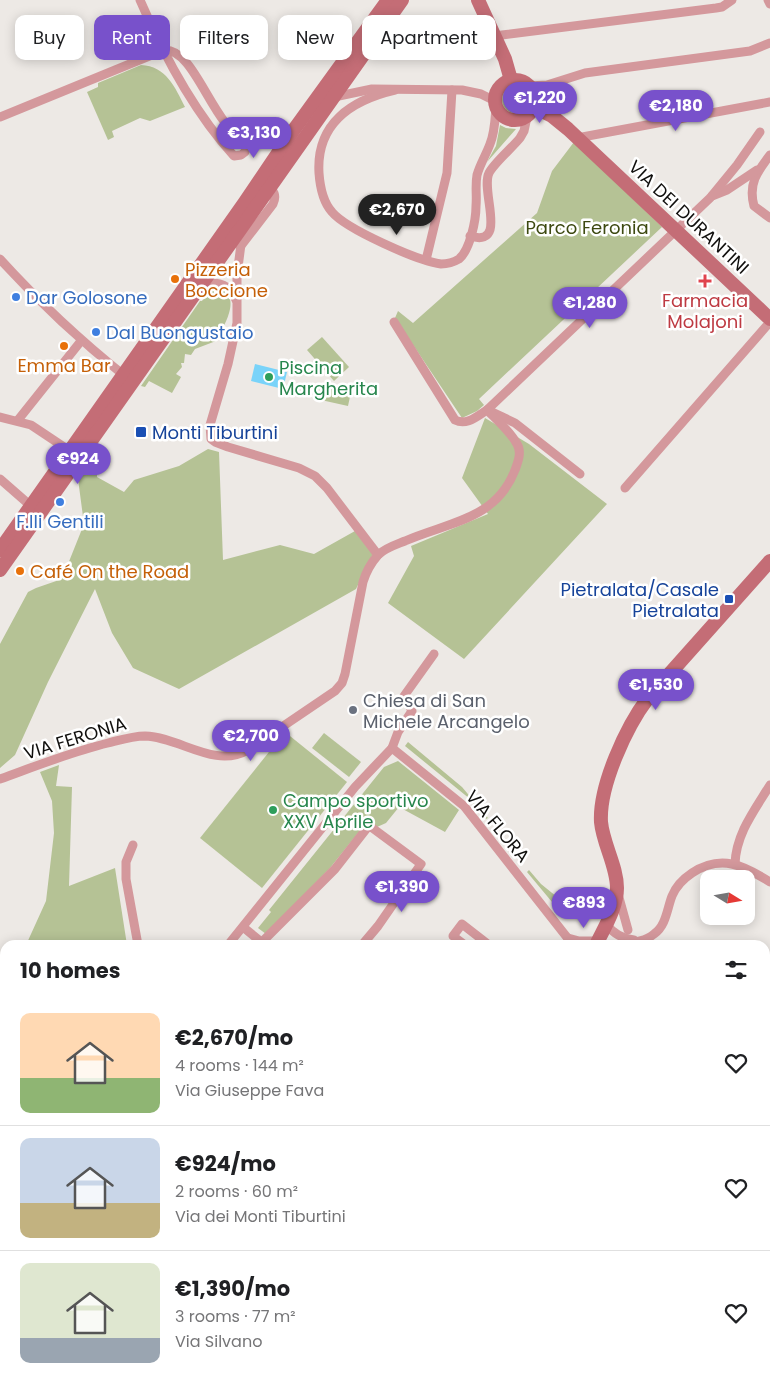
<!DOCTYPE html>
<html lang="en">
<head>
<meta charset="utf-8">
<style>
  :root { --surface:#fff; --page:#f6f6f6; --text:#202124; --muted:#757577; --line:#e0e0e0; --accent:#7851cb }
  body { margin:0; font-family:Poppins,sans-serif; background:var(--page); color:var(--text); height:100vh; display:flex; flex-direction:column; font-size:19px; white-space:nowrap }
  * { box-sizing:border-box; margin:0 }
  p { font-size:16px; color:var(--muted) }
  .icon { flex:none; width:28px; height:28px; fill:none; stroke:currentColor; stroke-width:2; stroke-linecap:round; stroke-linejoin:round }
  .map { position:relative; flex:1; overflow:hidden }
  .sheet { position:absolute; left:0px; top:940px; width:770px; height:446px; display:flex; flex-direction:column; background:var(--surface); border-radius:15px 15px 0 0; box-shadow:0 2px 12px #0003 }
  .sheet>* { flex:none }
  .hud { position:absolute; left:15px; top:15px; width:500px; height:45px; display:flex; gap:10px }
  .needle { width:32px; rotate:101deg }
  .tools { position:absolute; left:700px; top:870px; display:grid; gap:10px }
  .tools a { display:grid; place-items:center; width:55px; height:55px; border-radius:10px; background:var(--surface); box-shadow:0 2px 12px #0003; font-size:25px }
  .price { position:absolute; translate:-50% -42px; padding:0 11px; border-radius:18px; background:var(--accent); color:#fff; font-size:16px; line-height:32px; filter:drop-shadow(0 1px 2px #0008) }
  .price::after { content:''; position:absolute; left:50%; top:30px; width:15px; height:11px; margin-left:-8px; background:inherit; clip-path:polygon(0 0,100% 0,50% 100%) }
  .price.current { background:#222; color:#fff }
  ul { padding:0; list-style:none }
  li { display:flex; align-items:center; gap:15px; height:125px; padding:0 20px }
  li+li { border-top:1px solid var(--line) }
  li span { display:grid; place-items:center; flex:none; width:140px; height:100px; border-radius:10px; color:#555 }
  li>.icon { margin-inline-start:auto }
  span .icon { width:60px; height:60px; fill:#fffc; stroke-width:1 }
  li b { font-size:21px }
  h2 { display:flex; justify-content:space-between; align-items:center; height:60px; padding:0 20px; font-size:21px }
  .pill { padding:0 18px; border-radius:10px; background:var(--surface); box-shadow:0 2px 12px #0003; font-size:18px; line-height:45px }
  .pill.current { background:var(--accent); color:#fff }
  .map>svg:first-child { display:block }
</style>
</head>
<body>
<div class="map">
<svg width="770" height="1386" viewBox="0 0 770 1386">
  <rect width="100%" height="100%" fill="#ede9e5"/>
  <g fill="#b5c295">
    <path d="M141,65C166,66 175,87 185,107L150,121L140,118L112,131L114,137L108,140L87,92L98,87V83Z"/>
    <circle cx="515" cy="100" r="13"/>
    <path d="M500,125L506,128L516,129L487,162L496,146Z"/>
    <path d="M574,142L662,227L479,399L484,405L477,411L462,418L395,318L398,311L413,323L537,213L552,171Z"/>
    <path d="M215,288C245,293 224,326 216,341L195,349L191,355L185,354L184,363H181L182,367L176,374L181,377L172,393L149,381L145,387L141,386L200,301H202L209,290Z"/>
    <path d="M322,337L349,367L334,381L307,350Z"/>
    <path d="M324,386L351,392L348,406L321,400Z"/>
    <path d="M485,418L529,444L607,504L464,659L388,603L414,556L411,546L488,514L462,478Z"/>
    <path d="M208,449L219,452L223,560L280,545L314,554L355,531L373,554L356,589L179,689L133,668L112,633L95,589L48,682L15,755L0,768V644L28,592L36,588L62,579L84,524L78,479L97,463V477L124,492L134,480L179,466Z"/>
    <path d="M285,732L347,782L262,888L200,838Z"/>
    <path d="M324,733L361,762L349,777L312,748Z"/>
    <path d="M408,742L462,787L488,818L486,819L470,799L405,746Z"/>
    <path d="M398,761L459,810L445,832L399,807L386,823L377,827L369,823H366L330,868L266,934L258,928L271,912L269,910L384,767Z"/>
    <path d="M59,765L56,786L72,787L69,886L115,868L127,945H26L46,901L54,833L52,801L40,772Z"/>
    <path d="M529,870L541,884L562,901L557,908L527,872Z"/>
    <path d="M765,1085L770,1089V1187L765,1183Z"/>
    <path d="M0,1358L5,1359V1381H26V1386H0Z"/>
  </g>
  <path fill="#79d3f9" d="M255,364L287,372L283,389L251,381Z"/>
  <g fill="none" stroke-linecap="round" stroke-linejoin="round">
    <g stroke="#d4989c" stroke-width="9">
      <path d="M140,0C164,56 193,111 234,156L241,155L245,152L247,140"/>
      <path d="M768,0L770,4"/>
      <path d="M494,36L716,8L722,7L732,0"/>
      <path d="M529,86L547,85L585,73L750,51L770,43"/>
      <path d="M395,90C352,100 316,123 319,173C320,187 323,202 332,212C346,229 418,261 441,264C447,264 454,262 459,259C470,250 476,220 476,206C477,195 475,186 477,175C480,164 486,155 490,144C495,132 495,119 496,107"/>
      <path d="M334,97L372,89L462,90L481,94L495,101"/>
      <path d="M0,117L164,50C196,48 213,130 247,140C262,144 278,137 291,131"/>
      <path d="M577,138L770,102"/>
      <path d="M770,155C757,172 748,184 754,206L770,218"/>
      <path d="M712,196L727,190L757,170"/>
      <path d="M243,229L237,275V323L228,364L210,425L211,439L215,442L228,447L299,468L315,476L327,488L378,555"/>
      <path d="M470,236C509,248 480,191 489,173C494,163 512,148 520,138L524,131L527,117"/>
      <path d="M240,247L273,204C277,195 274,191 267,185"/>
      <path d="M0,259C39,302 81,341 126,377"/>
      <path d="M426,260L447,173L452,90"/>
      <path d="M202,284C218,281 230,284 236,300"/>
      <path d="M394,322L455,420C467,426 477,416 487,410L710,198L737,165L760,132"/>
      <path d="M492,412L515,423L580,474"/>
      <path d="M0,417L31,425L70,451"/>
      <path d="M18,420L81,341"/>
      <path d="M0,479L32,507"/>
      <path d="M625,488L770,322"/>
      <path d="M392,748L464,806L573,945"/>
      <path d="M0,779C36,766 71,752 108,743C120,740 133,736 145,736C180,737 214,769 248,750L335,691L342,683L345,674L363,582C366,572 371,563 378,555C385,548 395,545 405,541C448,522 496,520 515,470C518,462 522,452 517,444C510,431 497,420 487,410"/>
      <path d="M133,845L126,862V879L138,945"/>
      <path d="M735,864C736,834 754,811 770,785"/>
      <path d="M618,894L628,930"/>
      <path d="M606,924C613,933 623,939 634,940"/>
      <path d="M243,927L265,945"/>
      <path d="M568,938L579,941H598"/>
      <path d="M262,942L335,869L367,828L371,827L421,864L378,926L362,945"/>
      <path d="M228,945L355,787L392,748L398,732L412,711L404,696L434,654"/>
      <path d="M465,945L453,936L462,924L489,945"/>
      <path d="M618,945C629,943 645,942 654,934C666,926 667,909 672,896C676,886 683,879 692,873C721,854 743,865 770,882"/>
      <path d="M0,1051L5,1057"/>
      <path d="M765,1193L770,1197"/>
      <path d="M136,1381L137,1386"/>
      <path d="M437,1381L439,1386"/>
      <path d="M296,1386V1381"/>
    </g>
    <g stroke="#c46d76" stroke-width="14">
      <path d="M478,0L505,59L511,80"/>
      <circle cx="515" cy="100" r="20"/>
      <path d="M534,107L552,116L568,129L770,319"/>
      <path d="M0,550L245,202L293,131L388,0"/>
      <path d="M0,570L402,0"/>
      <path d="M596,945C604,928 617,908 617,888C617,866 603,844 601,822C599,786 626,727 648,698L770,561"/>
      <path d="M0,1255H5"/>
      <path d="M510,1386L511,1381"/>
    </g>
  </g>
  <g fill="#e8710a" stroke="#fff" stroke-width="2">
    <circle cx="175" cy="279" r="5"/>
    <circle cx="64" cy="346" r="5"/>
    <circle cx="20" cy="571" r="5"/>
  </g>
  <path fill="#e0444e" stroke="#fff" stroke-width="2" d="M702.5 273.5h5v5h5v5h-5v5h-5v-5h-5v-5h5z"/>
  <g fill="#3f7fe0" stroke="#fff" stroke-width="2">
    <circle cx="16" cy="297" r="5"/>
    <circle cx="96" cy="332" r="5"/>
    <circle cx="60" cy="502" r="5"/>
  </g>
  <g fill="#2e9e5b" stroke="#fff" stroke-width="2">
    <circle cx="269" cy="377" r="5"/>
    <circle cx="273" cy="810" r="5"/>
  </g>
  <g fill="#1a4fb4" stroke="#fff" stroke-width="2">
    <rect x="135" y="426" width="12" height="12" rx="2.5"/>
    <rect x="724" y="594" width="10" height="10" rx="2.5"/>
  </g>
  <circle fill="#6b7280" stroke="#fff" stroke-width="2" cx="353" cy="710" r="5"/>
  <g text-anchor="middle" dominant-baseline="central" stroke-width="5" stroke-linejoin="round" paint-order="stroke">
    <g font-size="18" fill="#100f0d" stroke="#fff">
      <text transform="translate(689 217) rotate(43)">VIA DEI DURANTINI</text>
      <text transform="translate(75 738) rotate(-17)">VIA FERONIA</text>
      <text transform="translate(498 826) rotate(50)">VIA FLORA</text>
    </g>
    <g font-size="18" fill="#3d4911" stroke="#fff">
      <text x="587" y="227">Parco Feronia</text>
    </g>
    <g font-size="18" fill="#c56008" stroke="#fff" text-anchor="start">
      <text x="185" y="269">Pizzeria<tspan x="185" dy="21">Boccione</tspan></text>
      <text x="64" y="365" text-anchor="middle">Emma Bar</text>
      <text x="30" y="571">Café On the Road</text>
    </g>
    <g font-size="18" fill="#366cbe" stroke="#fff" text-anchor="start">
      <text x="26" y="297">Dar Golosone</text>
      <text x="106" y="332">Dal Buongustaio</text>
      <text x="60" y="521" text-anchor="middle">F.lli Gentili</text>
    </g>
    <g font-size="18" fill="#be3a42" stroke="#fff">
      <text x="705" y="300">Farmacia<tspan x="705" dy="21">Molajoni</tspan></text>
    </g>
    <g font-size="18" fill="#27864d" stroke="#fff" text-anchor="start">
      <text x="279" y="367">Piscina<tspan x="279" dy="21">Margherita</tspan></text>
      <text x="283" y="800">Campo sportivo<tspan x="283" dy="21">XXV Aprile</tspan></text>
    </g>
    <g font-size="18" fill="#164399" stroke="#fff" text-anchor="start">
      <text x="152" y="432">Monti Tiburtini</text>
      <text x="719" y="589" text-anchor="end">Pietralata/Casale<tspan x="719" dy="21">Pietralata</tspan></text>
    </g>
    <g font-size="18" fill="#5b616d" stroke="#fff" text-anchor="start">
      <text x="363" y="700">Chiesa di San<tspan x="363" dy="21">Michele Arcangelo</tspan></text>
    </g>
  </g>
</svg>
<div class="tools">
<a><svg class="needle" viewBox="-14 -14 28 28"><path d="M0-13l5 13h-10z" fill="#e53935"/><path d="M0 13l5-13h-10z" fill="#757577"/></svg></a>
</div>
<b class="price" style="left:540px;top:124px">€1,220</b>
<b class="price" style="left:676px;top:132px">€2,180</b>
<b class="price" style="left:254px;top:159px">€3,130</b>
<b class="price current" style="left:397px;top:236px">€2,670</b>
<b class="price" style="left:590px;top:329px">€1,280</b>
<b class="price" style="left:78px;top:485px">€924</b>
<b class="price" style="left:656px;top:711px">€1,530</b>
<b class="price" style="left:251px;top:762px">€2,700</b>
<b class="price" style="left:402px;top:913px">€1,390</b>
<b class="price" style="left:584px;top:929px">€893</b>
<div class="hud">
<a class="pill">Buy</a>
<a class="pill current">Rent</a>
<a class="pill">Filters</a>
<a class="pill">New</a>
<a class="pill">Apartment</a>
</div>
<section class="sheet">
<h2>10 homes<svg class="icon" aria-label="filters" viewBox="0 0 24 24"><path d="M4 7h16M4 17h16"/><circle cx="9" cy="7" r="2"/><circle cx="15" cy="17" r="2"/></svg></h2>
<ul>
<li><span style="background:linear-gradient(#ffd9b3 65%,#8fb573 0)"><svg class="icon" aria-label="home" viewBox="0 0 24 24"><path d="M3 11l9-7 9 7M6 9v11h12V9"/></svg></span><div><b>€2,670/mo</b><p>4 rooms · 144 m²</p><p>Via Giuseppe Fava</p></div><svg class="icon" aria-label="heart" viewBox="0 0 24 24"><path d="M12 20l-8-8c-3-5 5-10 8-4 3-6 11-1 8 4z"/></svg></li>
<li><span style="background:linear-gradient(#c9d6e8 65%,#c2b280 0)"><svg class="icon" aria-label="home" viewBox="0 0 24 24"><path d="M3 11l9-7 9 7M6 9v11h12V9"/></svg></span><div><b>€924/mo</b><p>2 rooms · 60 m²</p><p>Via dei Monti Tiburtini</p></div><svg class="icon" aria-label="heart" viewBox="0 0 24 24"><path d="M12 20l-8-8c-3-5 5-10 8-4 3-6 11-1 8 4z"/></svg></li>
<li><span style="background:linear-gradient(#dfe7d0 75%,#9aa5b1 0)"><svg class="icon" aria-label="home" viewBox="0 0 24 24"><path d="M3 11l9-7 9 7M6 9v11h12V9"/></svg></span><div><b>€1,390/mo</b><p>3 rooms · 77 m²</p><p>Via Silvano</p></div><svg class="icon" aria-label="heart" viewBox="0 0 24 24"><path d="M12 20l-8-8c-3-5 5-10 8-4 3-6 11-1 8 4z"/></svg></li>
</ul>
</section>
</div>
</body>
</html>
